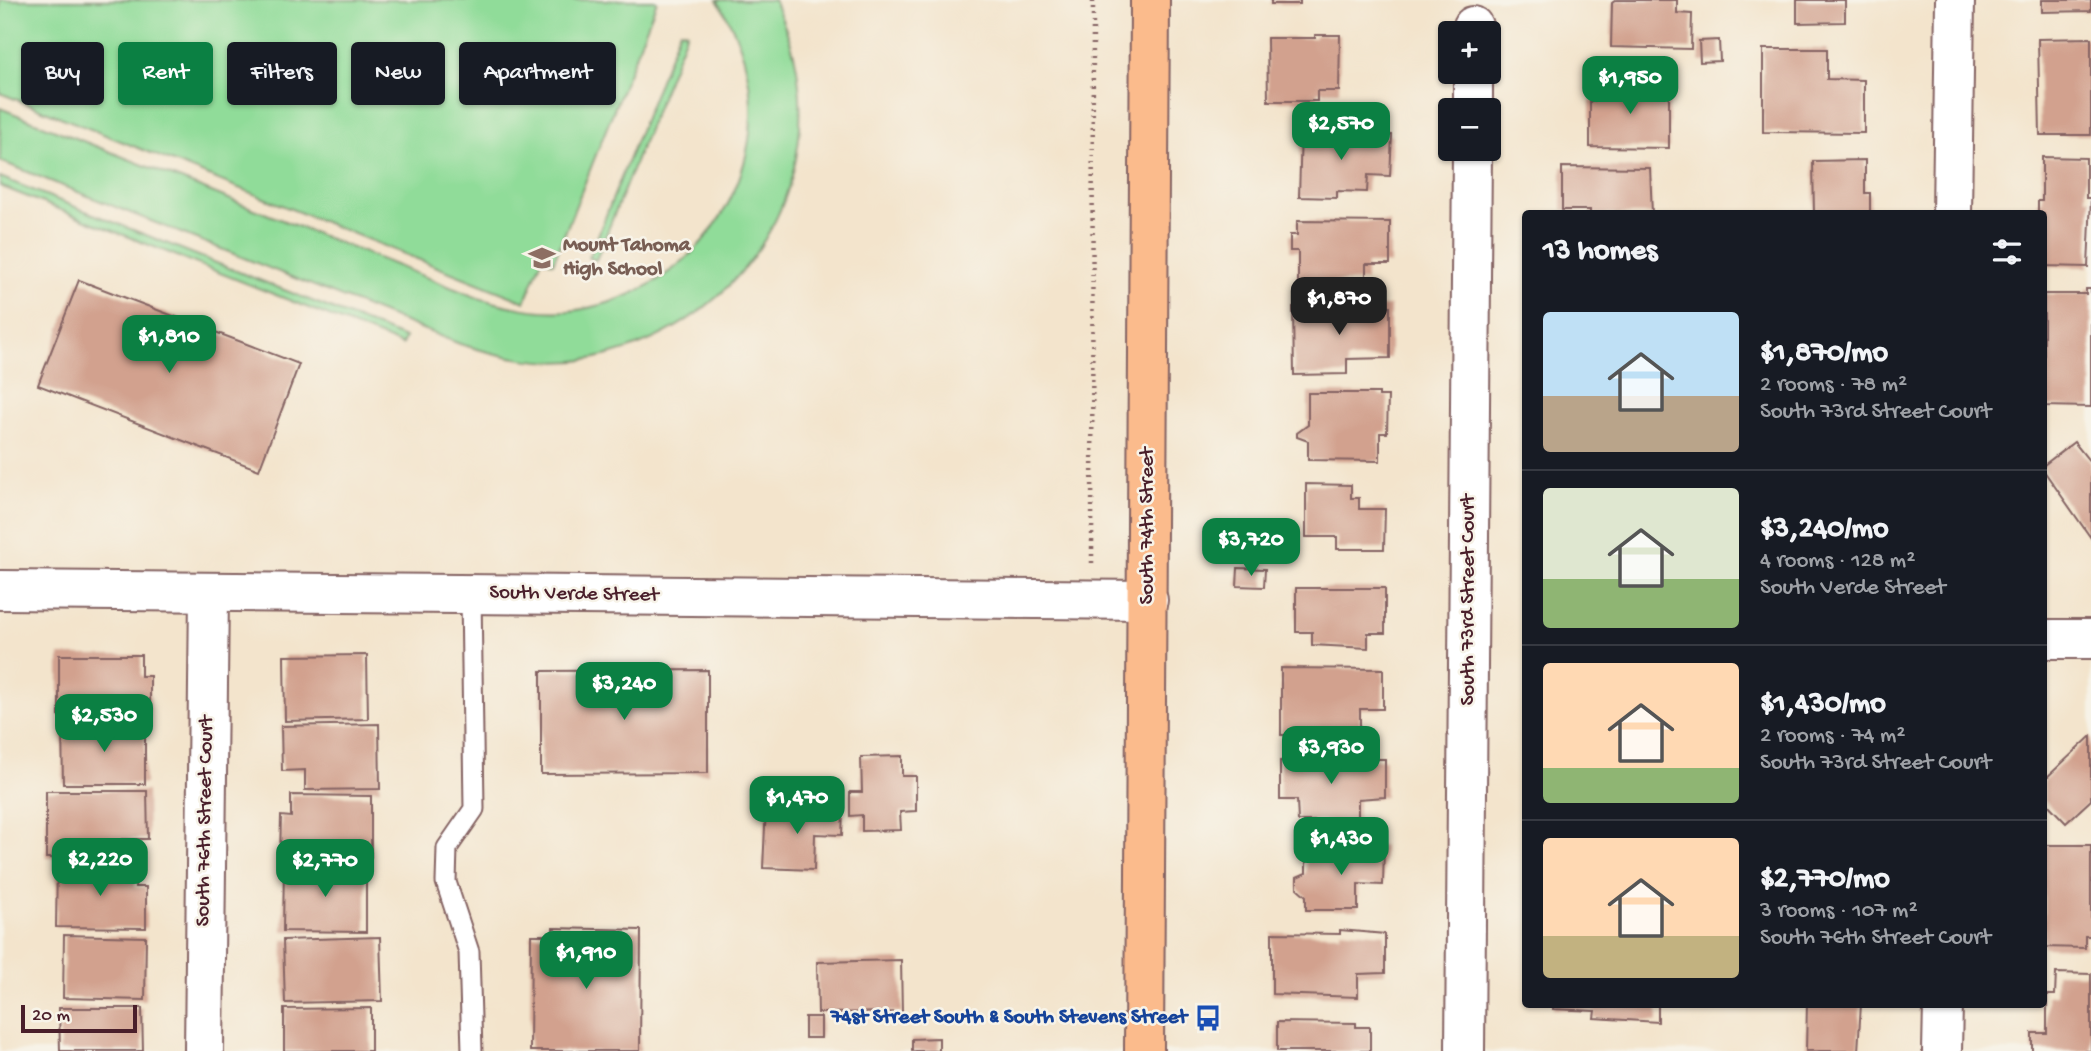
<!DOCTYPE html>
<html lang="en">
<head>
<meta charset="utf-8">
<style>
  :root { --surface:#171b24; --page:#242831; --text:#f1f3f6; --muted:#9ea1a6; --line:#363941; --accent:#0b8043 }
  body { margin:0; font-family:"Gochi Hand",sans-serif; background:var(--page); color:var(--text); height:100vh; display:flex; flex-direction:column; font-size:26px; white-space:nowrap }
  * { box-sizing:border-box; margin:0 }
  p { font-size:23px; color:var(--muted) }
  .icon { flex:none; width:38px; height:38px; fill:none; stroke:currentColor; stroke-width:2; stroke-linecap:round; stroke-linejoin:round }
  .map { position:relative; flex:1; overflow:hidden }
  .panel { position:absolute; left:1522px; top:210px; width:525px; height:798px; display:flex; flex-direction:column; background:var(--surface); border-radius:7px; box-shadow:0 2px 5px #0004 }
  .panel>* { flex:none }
  .banner { position:absolute; left:21px; top:42px; width:665px; height:63px; display:flex; gap:14px }
  .tools { position:absolute; left:1438px; top:21px; display:grid; gap:14px }
  .tools a { display:grid; place-items:center; width:63px; height:63px; border-radius:7px; background:var(--surface); box-shadow:0 2px 5px #0004; font-size:35px }
  .scale { position:absolute; left:21px; bottom:18px; width:116px; box-sizing:border-box; padding-left:7px; border:4px solid #4a1f2b; border-top:0; font-size:19px; line-height:24px; white-space:nowrap; color:#4a1f2b; -webkit-text-stroke:5px #f7f3e8; paint-order:stroke }
  .price { position:absolute; translate:-50% -60px; padding:0 16px; border-radius:14px; background:var(--accent); color:#fff; font-size:23px; line-height:46px; filter:drop-shadow(0 2px 4px #0008) }
  .price::after { content:''; position:absolute; left:50%; top:42px; width:21px; height:16px; margin-left:-10px; background:inherit; clip-path:polygon(0 0,100% 0,50% 100%) }
  .price.current { background:#222; color:#fff }
  ul { padding:0; list-style:none }
  li { display:flex; align-items:center; gap:21px; height:175px; padding:0 21px }
  li+li { border-top:2px solid var(--line) }
  li span { display:grid; place-items:center; flex:none; width:196px; height:140px; border-radius:7px; color:#555 }
  li>.icon { margin-inline-start:auto }
  span .icon { width:84px; height:84px; fill:#fffc; stroke-width:1 }
  li b { font-size:30px }
  h2 { display:flex; justify-content:space-between; align-items:center; height:84px; padding:0 21px; font-size:30px }
  .chip { padding:0 24px; border-radius:7px; background:var(--surface); box-shadow:0 2px 5px #0004; font-size:24px; line-height:63px }
  .chip.current { background:var(--accent); color:#fff }
  .map>svg:first-child { display:block }
</style>
</head>
<body>
<div class="map">
<svg width="2091" height="1051" viewBox="0 0 2091 1051">
  <rect width="100%" height="100%" fill="#f7f3e8"/>
  <filter id="ink" filterUnits="userSpaceOnUse"><feTurbulence type="fractalNoise" baseFrequency=".0143" numOctaves="2"/><feDisplacementMap in="SourceGraphic" scale="14" xChannelSelector="R" yChannelSelector="G"/><feConvolveMatrix kernelMatrix="1 2 1 2 8 2 1 2 1" color-interpolation-filters="sRGB"/></filter>
  <filter id="wash" filterUnits="userSpaceOnUse"><feTurbulence type="fractalNoise" baseFrequency=".00686" numOctaves="4" result="noise"/><feDisplacementMap in="SourceGraphic" scale="28" xChannelSelector="R" yChannelSelector="G"/><feGaussianBlur stdDeviation="1.57" result="paint"/><feColorMatrix in="noise" values="0 0 0 0 0 0 0 0 0 0 0 0 0 0 0 0 0 1.4 0 .05"/><feComposite in="paint" operator="in"/></filter>
  <g filter="url(#wash)">
    <rect width="100%" height="100%" fill="#f3e4cc"/>
    <g fill="#90dc99" stroke="#6d7e62" stroke-width="2">
      <path d="M0,0H654L657,1L553,263L542,259L525,302L0,93Z"/>
      <path d="M717,0H774C784,24 795,49 798,76C817,213 724,333 591,359C546,367 502,357 460,344L0,161V108L478,298C513,308 548,316 583,309C727,282 798,123 717,0Z"/>
      <path d="M680,30L687,32L596,260L589,258Z"/>
      <path d="M0,177L405,338L402,345L0,186Z"/>
    </g>
    <g id="blocks">
      <g fill="#d2a18e">
        <rect x="1271" y="0" width="29" height="4"/>
        <path d="M1616,0H1677V13L1692,14L1691,49L1611,47L1612,3Z"/>
        <path d="M1797,0H1845V22L1797,23Z"/>
        <path d="M2042,0H2091V11L2042,12Z"/>
        <path d="M1315,35H1340L1339,91H1317V101H1268L1267,38H1315Z"/>
        <path d="M2091,38V135H2040L2038,39Z"/>
        <path d="M1719,40L1720,61L1700,62L1699,41Z"/>
        <path d="M1763,49H1827V79L1864,80V133L1763,132Z"/>
        <path d="M1603,84H1669V148L1590,147V101H1594V89H1603Z"/>
        <path d="M1301,132L1392,135L1390,176L1368,175L1367,192L1337,191V198L1299,197Z"/>
        <path d="M2042,157L2086,158V198H2091L2088,267L2044,266V214H2038V201H2042Z"/>
        <path d="M1865,160V193H1870V214H1814L1813,161Z"/>
        <path d="M1562,167L1650,168L1652,214H1590V210H1562Z"/>
        <path d="M1297,221L1390,222V264H1366V281L1298,284V251H1290V235H1297Z"/>
        <path d="M79,280L299,364L259,470L38,385Z"/>
        <path d="M2086,289H2091V407L2044,406V294H2086Z"/>
        <path d="M1390,306V358L1347,359V374L1294,375L1293,307Z"/>
        <path d="M1308,393H1379V396H1388L1387,433H1380V461L1308,460V441L1297,437V433L1308,425Z"/>
        <path d="M2074,442L2091,463V538L2044,471V465Z"/>
        <path d="M1306,484L1351,485V498H1359V509H1385L1384,549H1337V537H1306Z"/>
        <path d="M1238,568L1265,569L1264,587L1237,586Z"/>
        <path d="M1296,588H1385V633H1368V648L1312,645V632H1296Z"/>
        <path d="M59,655H141V676H150V717L59,716Z"/>
        <path d="M367,655L368,719L285,721L284,656Z"/>
        <path d="M1281,668L1383,669V709H1360V735H1281Z"/>
        <path d="M708,670V773L541,774V671Z"/>
        <path d="M62,724H145V784H63Z"/>
        <path d="M379,724L380,789L305,790V770L282,771L281,726Z"/>
        <path d="M2091,736V800L2066,823L2044,800V780Z"/>
        <path d="M902,756V776H916V811L900,812L901,830L862,831V815L850,816V792H862L861,757Z"/>
        <path d="M1361,756V759H1385V797L1358,799V821H1298L1297,800H1280V761Z"/>
        <path d="M46,791H147L148,839H123V858H46Z"/>
        <path d="M291,795L371,796V857L280,856L281,816L291,817Z"/>
        <path d="M766,807L843,810L842,835L815,834L814,870L763,868Z"/>
        <path d="M2044,845H2091V936H2085V948L2044,947Z"/>
        <path d="M1337,846H1384L1383,885L1358,884V910H1306V896L1297,888V877L1306,873V856L1337,857Z"/>
        <path d="M57,866L136,867L135,887H146V928L56,927Z"/>
        <path d="M284,866L366,867V932L283,931Z"/>
        <path d="M553,928L641,930L640,1051H530L531,935H553Z"/>
        <path d="M1340,930L1385,934V973L1358,974V997L1272,994V933L1340,934Z"/>
        <path d="M64,935L146,937L145,1000L63,998Z"/>
        <path d="M380,937L382,1001L285,1003L283,940Z"/>
        <path d="M901,960L902,1012L818,1013L817,962Z"/>
        <path d="M2056,973L2091,974V1051H2032V1033H2047V995H2055Z"/>
        <path d="M1553,1004H1658V1022L1594,1018L1595,1011L1553,1009Z"/>
        <path d="M1807,1004H1861L1858,1051H1806Z"/>
        <path d="M59,1008H142L143,1051H60Z"/>
        <path d="M371,1008V1051H284V1009Z"/>
        <rect x="805" y="1017" width="16" height="21"/>
        <path d="M1277,1022L1356,1023V1027H1370V1051H1277Z"/>
        <path d="M939,1038V1051H912V1039Z"/>
      </g>
    </g>
  </g>
  <g filter="url(#ink)">
    <use href="#blocks" fill-opacity="0" stroke="#856463" stroke-width="2"/>
    <g fill="none" stroke-linecap="round" stroke-linejoin="round">
      <g stroke="#856463" stroke-width="23">
        <path id="service" d="M471,594L474,809L447,848L446,882L469,952L472,1051"/>
      </g>
      <g stroke="#856463" stroke-width="42">
        <g id="minor">
          <path d="M1473,33V26"/>
          <path d="M1473,110V72"/>
          <path d="M1952,214L1955,0"/>
          <path d="M0,590L1148,600"/>
          <path d="M2044,639H2091"/>
          <path d="M204,1051L209,592"/>
          <path d="M1465,1051L1472,149"/>
          <path d="M1942,1051L1943,1004"/>
        </g>
      </g>
      <g stroke="#856463" stroke-width="42">
        <path id="primary" d="M1144,1051L1150,0"/>
      </g>
      <path stroke="#856463" stroke-width="4.5" stroke-dasharray="2 5" stroke-linecap="butt" d="M1092,563L1093,0"/>
      <use href="#service" stroke="#fff" stroke-width="19"/>
      <use href="#minor" stroke="#fff" stroke-width="38"/>
      <use href="#primary" stroke="#fbbb8c" stroke-width="38"/>
    </g>
  </g>
  <defs>
    <g id="school-bare" transform="scale(2.1)"><path d="M0-5L7-2L0 1L-7-2ZM-4 1L0 2.5L4 1V4Q0 6-4 4Z" fill="#8d6e63" stroke="#f7f3e8" stroke-width="2.5" paint-order="stroke"/></g>
    <g id="bus-bare" transform="scale(2.1)"><path d="M-5-6H5V4H4V6H2V4H-2V6H-4V4H-5ZM-3.5-4V0h7V-4ZM-3.5 1.2v1.5H-2V1.2ZM2 1.2v1.5H3.5V1.2Z" fill="#1a4fb4" stroke="#f7f3e8" stroke-width="2.5" paint-order="stroke"/></g>
  </defs>
  <g fill-rule="evenodd">
    <use href="#school-bare" x="542" y="258"/>
    <use href="#bus-bare" x="1208" y="1018"/>
  </g>
  <g text-anchor="middle" dominant-baseline="central" stroke-width="5" stroke-linejoin="round" paint-order="stroke">
    <g font-size="21" font-weight="bold" fill="#785e54" stroke="#f7f3e8" text-anchor="start">
      <text x="563" y="246">Mount Tahoma<tspan x="563" dy="24">High School</tspan></text>
    </g>
    <g font-size="21" fill="#4a1f2b" stroke="#f7f3e8">
      <text transform="translate(1148 526) rotate(-90)">South 74th Street</text>
      <text transform="translate(574 595) rotate(1)">South Verde Street</text>
      <text transform="translate(1469 600) rotate(-90)">South 73rd Street Court</text>
      <text transform="translate(206 821) rotate(-89)">South 76th Street Court</text>
    </g>
    <g font-size="21" font-weight="bold" fill="#164399" stroke="#f7f3e8" text-anchor="end">
      <text x="1187" y="1018">74st Street South &amp; South Stevens Street</text>
    </g>
  </g>
</svg>
<div class="tools">
<a>+</a>
<a>−</a>
</div>
<div class="scale">20 m</div>
<b class="price" style="left:1630px;top:116px">$1,950</b>
<b class="price" style="left:1341px;top:162px">$2,570</b>
<b class="price current" style="left:1339px;top:337px">$1,870</b>
<b class="price" style="left:169px;top:375px">$1,810</b>
<b class="price" style="left:1251px;top:578px">$3,720</b>
<b class="price" style="left:624px;top:722px">$3,240</b>
<b class="price" style="left:104px;top:754px">$2,530</b>
<b class="price" style="left:1331px;top:786px">$3,930</b>
<b class="price" style="left:797px;top:836px">$1,470</b>
<b class="price" style="left:1341px;top:877px">$1,430</b>
<b class="price" style="left:100px;top:898px">$2,220</b>
<b class="price" style="left:325px;top:899px">$2,770</b>
<b class="price" style="left:586px;top:991px">$1,910</b>
<div class="banner">
<a class="chip">Buy</a>
<a class="chip current">Rent</a>
<a class="chip">Filters</a>
<a class="chip">New</a>
<a class="chip">Apartment</a>
</div>
<section class="panel">
<h2>13 homes<svg class="icon" aria-label="filters" viewBox="0 0 24 24"><path d="M4 7h16M4 17h16"/><circle cx="9" cy="7" r="2"/><circle cx="15" cy="17" r="2"/></svg></h2>
<ul>
<li><span style="background:linear-gradient(#bfe0f5 60%,#b9a48a 0)"><svg class="icon" aria-label="home" viewBox="0 0 24 24"><path d="M3 11l9-7 9 7M6 9v11h12V9"/></svg></span><div><b>$1,870/mo</b><p>2 rooms · 78 m²</p><p>South 73rd Street Court</p></div></li>
<li><span style="background:linear-gradient(#dfe7d0 65%,#8fb573 0)"><svg class="icon" aria-label="home" viewBox="0 0 24 24"><path d="M3 11l9-7 9 7M6 9v11h12V9"/></svg></span><div><b>$3,240/mo</b><p>4 rooms · 128 m²</p><p>South Verde Street</p></div></li>
<li><span style="background:linear-gradient(#ffd9b3 75%,#8fb573 0)"><svg class="icon" aria-label="home" viewBox="0 0 24 24"><path d="M3 11l9-7 9 7M6 9v11h12V9"/></svg></span><div><b>$1,430/mo</b><p>2 rooms · 74 m²</p><p>South 73rd Street Court</p></div></li>
<li><span style="background:linear-gradient(#ffd9b3 70%,#c2b280 0)"><svg class="icon" aria-label="home" viewBox="0 0 24 24"><path d="M3 11l9-7 9 7M6 9v11h12V9"/></svg></span><div><b>$2,770/mo</b><p>3 rooms · 107 m²</p><p>South 76th Street Court</p></div></li>
</ul>
</section>
</div>
</body>
</html>
